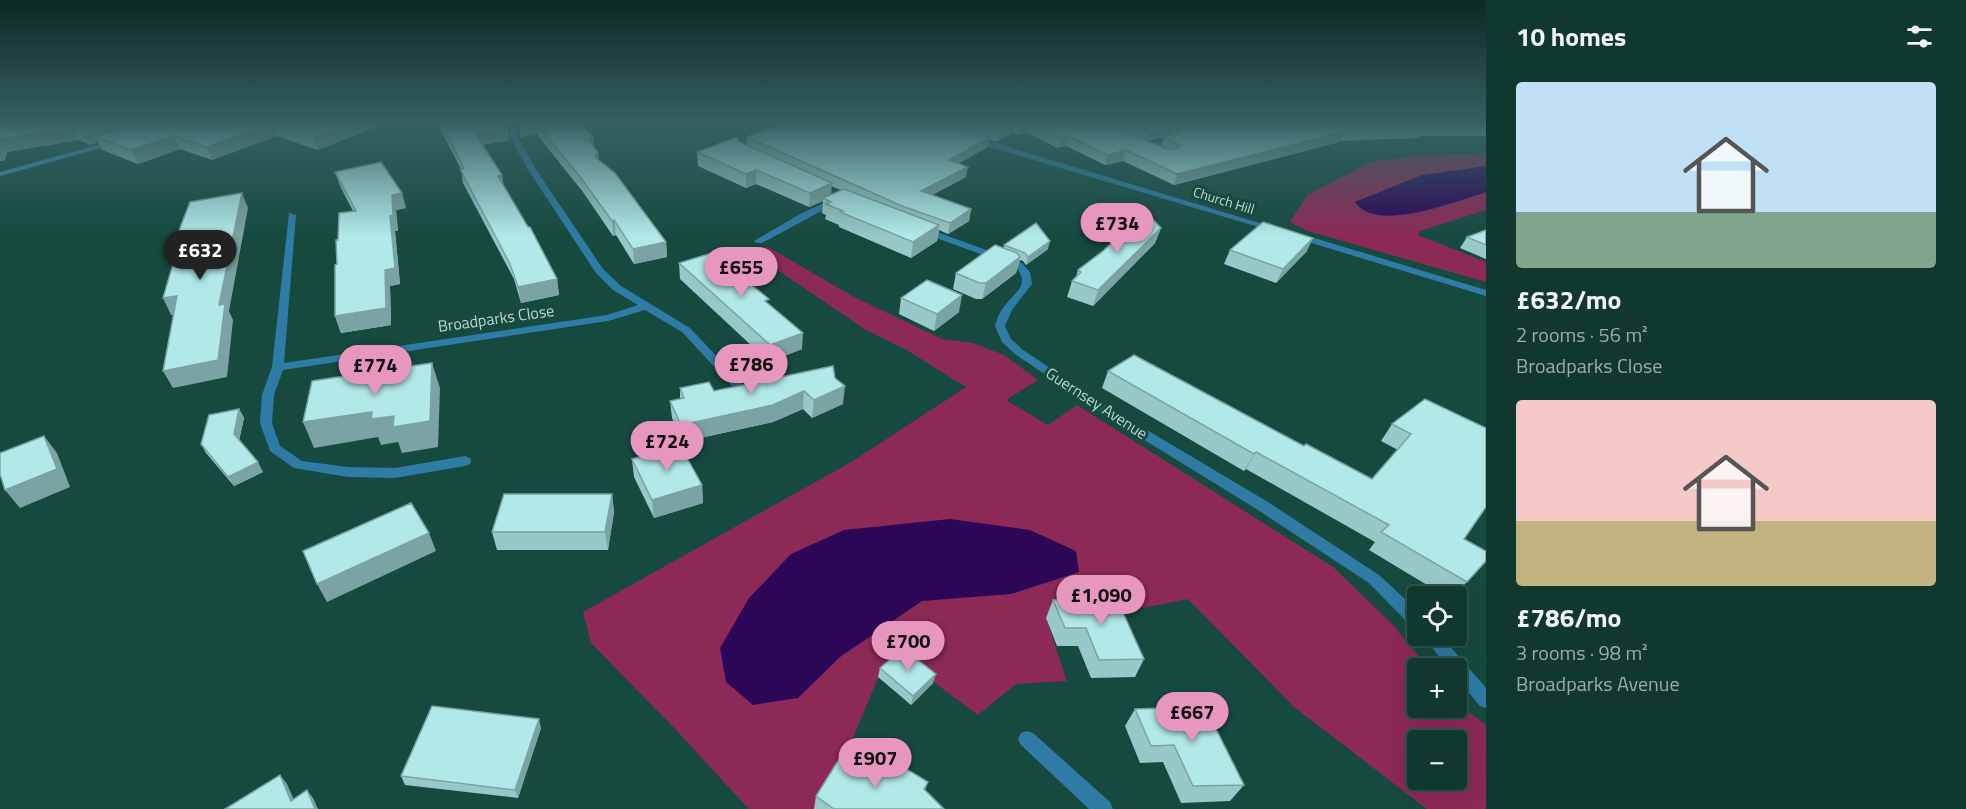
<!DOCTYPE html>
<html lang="en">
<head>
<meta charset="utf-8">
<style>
  :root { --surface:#10382f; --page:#193f37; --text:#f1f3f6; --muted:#9cacaa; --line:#30524b; --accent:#e797bd }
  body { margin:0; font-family:"Titillium Web",sans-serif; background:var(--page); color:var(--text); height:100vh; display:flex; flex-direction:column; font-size:22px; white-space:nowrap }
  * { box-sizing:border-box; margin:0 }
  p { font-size:20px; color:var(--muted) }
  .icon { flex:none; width:33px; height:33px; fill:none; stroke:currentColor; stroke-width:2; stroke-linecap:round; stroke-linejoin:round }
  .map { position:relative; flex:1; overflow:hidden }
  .panel { display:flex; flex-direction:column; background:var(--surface); width:480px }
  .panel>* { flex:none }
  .fabs { position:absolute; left:1407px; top:586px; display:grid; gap:12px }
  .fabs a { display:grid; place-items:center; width:60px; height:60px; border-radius:6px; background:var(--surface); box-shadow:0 6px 24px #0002,0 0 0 2px var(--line); font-size:30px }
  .price { position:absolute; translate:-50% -51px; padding:0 14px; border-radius:21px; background:var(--accent); color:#111; font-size:20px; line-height:39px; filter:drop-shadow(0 2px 3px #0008) }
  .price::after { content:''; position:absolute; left:50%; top:36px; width:18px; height:14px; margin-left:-9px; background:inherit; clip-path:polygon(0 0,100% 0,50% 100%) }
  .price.selected { background:#222; color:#fff }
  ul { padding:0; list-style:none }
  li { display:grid; align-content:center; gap:12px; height:318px; padding:0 30px }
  li span { display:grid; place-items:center; height:186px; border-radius:6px; color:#555 }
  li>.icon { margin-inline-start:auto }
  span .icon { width:108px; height:108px; fill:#fffc; stroke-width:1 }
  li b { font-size:26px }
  h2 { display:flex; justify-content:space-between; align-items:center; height:72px; padding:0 30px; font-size:26px }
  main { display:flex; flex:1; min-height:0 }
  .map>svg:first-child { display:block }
</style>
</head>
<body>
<main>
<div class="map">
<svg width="1486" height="809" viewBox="0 0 1486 809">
  <rect width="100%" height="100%" fill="#164a3f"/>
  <g fill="#8d2957" fill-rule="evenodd">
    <path d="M1486,153V210L1420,231L1418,235L1486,262V282L1308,231L1290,222L1307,195L1371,162L1415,156Z"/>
    <path d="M768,247L854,297L942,339L973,343L1004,355L1038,380L1006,400L1048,425L1077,405L1333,567L1394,626L1429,669H1418V708H1456L1457,703L1486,725V809H1427L1294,707L1188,599L1107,615L1046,618L1067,681L1016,684L978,715L900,657L878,678L839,771L815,809H750L746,806L678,732L591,643L583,612L853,461L966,387L905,349L866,330L748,250ZM1418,741H1456V780H1418Z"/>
  </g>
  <g fill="#2c0758">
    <path d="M1486,166V192L1478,195C1449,203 1376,233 1355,202L1422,175Z"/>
    <path d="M950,519L1030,530L1076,551L1079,572L1011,594L922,601L840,657L798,698L753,705L726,682L720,648L749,598L791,554L844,530Z"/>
  </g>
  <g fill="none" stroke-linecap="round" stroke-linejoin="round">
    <g fill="#2e7ba5" fill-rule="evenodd">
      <path d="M509,123H517L518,137L535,168L603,269L621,286L690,328L742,383L740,386H732L682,332L645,310L608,321L283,370L274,395L272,423L280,446L302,461L348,467L395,468L465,456L470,458L471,461L470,464L465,466L395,478L348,477L294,468L270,451L260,423L262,395L272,367L289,213L296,215L284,363L607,315L638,305L613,290L596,273L527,168L510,137Z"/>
      <path d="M970,137H976L1279,229L1278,231H1272L970,141Z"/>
      <path d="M1170,138L1174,140L1173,142L1154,146L1157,148L1156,150H1150L1142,145Z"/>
      <path d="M833,199L840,201L762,243H756L754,241L800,214Z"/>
      <path d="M923,227L1022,263L1030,272L1032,284L1012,310L1005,326L1011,339L1023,350L1120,414L1268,502L1379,575L1418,611V628L1412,627L1369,583L1258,510L1112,420L1015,354L1002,342L995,326C997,318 1000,311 1006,304C1017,290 1030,285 1016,267L920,232V228Z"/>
      <path d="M1298,233L1486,290V296L1295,238V234Z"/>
      <path d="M1423,636H1441L1486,688V708L1480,706L1456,678V669H1449Z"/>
      <path d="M1027,731L1033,733L1110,802L1113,809H1089L1021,745L1018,739L1021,733Z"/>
    </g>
    <path fill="#3699ce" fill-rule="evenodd" d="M112,141L119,143L0,176V172Z"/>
  </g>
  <g fill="#98c8c8" fill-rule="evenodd">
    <path d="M0,123H387L317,150L277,136L212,160L180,149L138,164L102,150L98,142L90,145L79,140L7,152L5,160L0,161Z"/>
    <path d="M437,123H507L509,140L482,145L502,175L504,187L557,279L559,295L521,303L514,279L463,183L461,169Z"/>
    <path d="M518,123H581L594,148L599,161L666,242L667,257L634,264L616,235L613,236L583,192L538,136L537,134L521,137Z"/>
    <path d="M784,123H1486V136H1420L1419,138L1339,141V142L1174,185L1123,161L1105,165L1066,146L1057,148L1028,133L1018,135L1013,132L997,142L989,139L988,147L959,163L966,177L932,195L971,209L969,221L948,234L939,230L937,241L911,258L839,227V225L825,219L826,215L822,213L823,201L809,207L756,184L746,188L698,166L697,152L738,141L746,145L747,137ZM1164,137L1161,146L1147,141ZM831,186L841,190L831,195Z"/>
    <path d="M335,172L406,208L396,210L398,231H395L400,284L390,286L391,325L341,333L335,316L338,240L353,211L340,186Z"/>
    <path d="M1135,226L1161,228L1155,243L1093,306L1067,297L1072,281L1076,277L1078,270Z"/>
    <path d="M1486,230V259L1460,248L1467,237Z"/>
    <path d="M1004,245L1048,249L1026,265L1023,261L1020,260L1016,273L982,299H976L953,289L956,273L1004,248Z"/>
    <path d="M1230,250L1307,251L1276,283L1224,264Z"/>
    <path d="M679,263L802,349L769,362L680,279Z"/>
    <path d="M901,298L959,312L934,331L899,314Z"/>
    <path d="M1108,371L1304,446L1372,479L1398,450L1381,441L1392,424L1425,399L1464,539L1486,561L1453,597H1447L1369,550L1375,542L1246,469L1244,471L1102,388Z"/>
    <path d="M835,378L843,404L812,418L803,409L773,422L682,442L672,418L670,401L680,399V388L714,391Z"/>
    <path d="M239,409L244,418L239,441L263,472L234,486L206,453L201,444Z"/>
    <path d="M632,459L702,485L703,503L654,518L634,477Z"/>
    <path d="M612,494L614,512L608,550H497L492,532Z"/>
    <path d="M1053,600L1144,659L1135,677L1091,678L1078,646H1057L1046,618Z"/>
    <path d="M880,668L933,683L911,705L878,677Z"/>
    <path d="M1135,709L1244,785L1230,801L1181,803L1163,762L1140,763L1125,726Z"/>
    <path d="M541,728L518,798L405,785L401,776Z"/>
    <path d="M879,780L928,782L925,790L944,809H814L816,796Z"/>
  </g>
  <g fill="#7ca3a3">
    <path d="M116,123H168L95,137L98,142L90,145L83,132Z"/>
    <path d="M272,123L277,136L212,160L207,147Z"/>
    <path d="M350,123H387L317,150L313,137Z"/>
    <path d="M507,123L509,140L478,146L475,133Z"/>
    <path d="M526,123H537H536L537,134L521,137L518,124Z"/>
    <path d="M1015,123L1013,132L997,142L999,132Z"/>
    <path d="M1030,123L1028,133L1018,135L1020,125Z"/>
    <path d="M1176,126L1173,136L1146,141L1149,131Z"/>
    <path d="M72,128L79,140L7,152L5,160L0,161V139Z"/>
    <path d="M1344,132L1339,142L1174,185L1177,174Z"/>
    <path d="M174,136L180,149L138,164L131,150Z"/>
    <path d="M1068,136L1066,146L1057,148L1060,138Z"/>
    <path d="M990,137L988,147L947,170L949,160Z"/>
    <path d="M593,138L595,151L588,139Z"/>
    <path d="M1126,150L1123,161L1105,165L1108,155Z"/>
    <path d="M598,152L600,165L595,157Z"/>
    <path d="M968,167L966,177L919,202L921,191Z"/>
    <path d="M756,170V184L746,188V174Z"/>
    <path d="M502,175L504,189L498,176Z"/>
    <path d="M832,183L831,198H823V201L809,207L810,193Z"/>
    <path d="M242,193L248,208L229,311L233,320L227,377L173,388L163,371L219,305Z"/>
    <path d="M402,193L406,208L396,210L398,231H395L400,284L390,286L391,325L341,333L335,316L385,270L392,195Z"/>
    <path d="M971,209L969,221L948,234L950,223Z"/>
    <path d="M614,220L616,235L613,236L612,221Z"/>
    <path d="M939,225L937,241L911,258L913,242Z"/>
    <path d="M1161,228L1155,243L1093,306L1098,290Z"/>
    <path d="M1313,238L1307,251L1276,283L1283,269Z"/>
    <path d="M1050,241L1048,249L1026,265L1028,257Z"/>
    <path d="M666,242L667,257L634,264L633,249Z"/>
    <path d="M1020,257L1016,273L982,299L986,283Z"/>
    <path d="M557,279L559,295L521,303L518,287Z"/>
    <path d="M962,295L959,312L934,331L937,314Z"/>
    <path d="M177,296L185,313L171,315L163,298Z"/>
    <path d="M803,333L802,349L769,362L770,345Z"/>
    <path d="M432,363L440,388L438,447L402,453L398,442L381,445L378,437L314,448L303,422L372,412Z"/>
    <path d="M845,386L843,404L812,418L814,400Z"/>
    <path d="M804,391L803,409L773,422L682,442L681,425Z"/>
    <path d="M239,409L244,418L238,443L234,434Z"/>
    <path d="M44,436L57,453L70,487L20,508L5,490Z"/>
    <path d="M1256,452L1246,469L1244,471L1254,454Z"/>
    <path d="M258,462L263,472L234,486L228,477Z"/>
    <path d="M702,485L703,503L654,518L652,500Z"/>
    <path d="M612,494L614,512L608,550L605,532Z"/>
    <path d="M429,533L436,551L327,602L317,584Z"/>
    <path d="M936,674L933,683L911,705L913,696Z"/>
    <path d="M539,719L541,728L518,798L515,790Z"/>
    <path d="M280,775L287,784L298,809L291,801Z"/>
    <path d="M307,790L313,798L318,809H315Z"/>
  </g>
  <g fill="#b1e9e9" stroke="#7ca3a3" stroke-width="1.5">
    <path d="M0,123H116L83,132L72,128L0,139Z"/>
    <path d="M145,123H272L207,147L174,136L131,150L95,137Z"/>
    <path d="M272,123H350L313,137Z"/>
    <path d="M441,123H506V127L475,133L502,175L498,176L528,227H530L557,279L518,287L510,264L460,169L464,168Z"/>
    <path d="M536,123H581L593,138L588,139L598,152L595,157L615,173L666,242L633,249L614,220L612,221L581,178Z"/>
    <path d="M784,123H942L990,137L949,160L968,167L921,191L971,209L950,223L902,206L747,137Z"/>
    <path d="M970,123H1015L999,132Z"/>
    <path d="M1016,123H1103L1170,150L1178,148L1180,145L1164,137L1178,133L1179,128L1176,126L1149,131L1127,123H1486V126H1422L1424,128L1342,131L1344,132L1177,174L1126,150L1108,155L1068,136L1060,138L1030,123L1020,125Z"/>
    <path d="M737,137L738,141L832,183L810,193L756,170L746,174L697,152Z"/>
    <path d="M381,162L402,193L392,195L393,215L390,216L395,268L385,270L386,308L335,316V265L337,264L336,240H338L339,213L356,211L335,172Z"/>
    <path d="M844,189L939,225L913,242L840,212L843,211L826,204L831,202L823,198Z"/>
    <path d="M242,193L219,305L225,304L218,360L163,371L177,296L163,298L180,240L175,241L190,202Z"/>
    <path d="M1149,215L1161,228L1098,290L1072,281L1081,272L1078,270L1103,251L1132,223L1135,226Z"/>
    <path d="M1263,222L1313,238L1283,269L1230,250Z"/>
    <path d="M1036,223L1050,241L1028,257L1025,253L1004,245Z"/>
    <path d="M1486,230V245L1467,237Z"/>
    <path d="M995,245L1017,253L1020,257L986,283H979L956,273Z"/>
    <path d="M712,253L769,299L765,301L803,333L770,345L679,263Z"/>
    <path d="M927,280L962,295L937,314L901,298Z"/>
    <path d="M1134,355L1304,446L1306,444L1372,479L1411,434L1392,424L1425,399L1486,428V507L1464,539L1486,551V561L1467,582L1381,532L1389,525L1256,452L1254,454L1108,371Z"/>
    <path d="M432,363L430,421L393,427L394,416L371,419L372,412L303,422L312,381Z"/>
    <path d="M833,366L835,378L845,386L814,400L804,391L773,405L681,425L670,401L684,398L680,388L709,382L714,391Z"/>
    <path d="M239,409L234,434L258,462L228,477L201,444L209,415Z"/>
    <path d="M44,436L57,469L5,490L0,474V453Z"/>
    <path d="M680,445L702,485L652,500L632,459Z"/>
    <path d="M504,494H612L605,532H492Z"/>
    <path d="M411,503L429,533L317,584L303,551Z"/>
    <path d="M1116,597L1144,659L1099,660L1086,628H1065L1053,600Z"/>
    <path d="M903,648L936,674L913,696L880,668Z"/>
    <path d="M432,706L539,719L515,790L401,776Z"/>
    <path d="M1205,707L1244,785L1193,786L1174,745L1151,746L1135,709Z"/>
    <path d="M841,756L879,780L890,759L928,782L924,789L944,809H834L816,796Z"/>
    <path d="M280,775L291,801L307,790L315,809H225Z"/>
  </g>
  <linearGradient id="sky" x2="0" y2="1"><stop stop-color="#0c2923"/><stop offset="0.52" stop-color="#366063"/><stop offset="1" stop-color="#366063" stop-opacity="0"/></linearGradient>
  <rect width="1486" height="236" fill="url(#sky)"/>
  <g text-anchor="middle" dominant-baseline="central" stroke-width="6" stroke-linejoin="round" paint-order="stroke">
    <g font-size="14" fill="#bed8d0" stroke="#164a3f">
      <text transform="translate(1224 200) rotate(17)">Church Hill</text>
    </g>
    <g font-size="16" fill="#bed8d0" stroke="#164a3f">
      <text transform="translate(496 318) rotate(-8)">Broadparks Close</text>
      <text transform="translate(1097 403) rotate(33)">Guernsey Avenue</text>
    </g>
  </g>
</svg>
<div class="fabs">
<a><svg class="icon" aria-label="locate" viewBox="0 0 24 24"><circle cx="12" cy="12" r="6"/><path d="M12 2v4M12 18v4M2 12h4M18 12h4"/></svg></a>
<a>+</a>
<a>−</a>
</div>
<b class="price" style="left:1117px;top:254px">£734</b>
<b class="price selected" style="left:200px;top:281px">£632</b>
<b class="price" style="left:741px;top:298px">£655</b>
<b class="price" style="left:751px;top:395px">£786</b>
<b class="price" style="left:375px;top:396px">£774</b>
<b class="price" style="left:667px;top:472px">£724</b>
<b class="price" style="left:1101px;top:626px">£1,090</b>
<b class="price" style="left:908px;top:672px">£700</b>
<b class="price" style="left:1192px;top:743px">£667</b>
<b class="price" style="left:875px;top:789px">£907</b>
</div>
<section class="panel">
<h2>10 homes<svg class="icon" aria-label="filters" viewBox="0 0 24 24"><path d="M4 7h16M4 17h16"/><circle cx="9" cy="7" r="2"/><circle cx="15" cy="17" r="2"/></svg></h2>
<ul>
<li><span style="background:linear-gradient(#bfe0f5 70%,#7fa58c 0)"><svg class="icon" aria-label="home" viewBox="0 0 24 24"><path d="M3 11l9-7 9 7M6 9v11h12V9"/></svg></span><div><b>£632/mo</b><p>2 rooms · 56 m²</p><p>Broadparks Close</p></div></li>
<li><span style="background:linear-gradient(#f6c9c9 65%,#c2b280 0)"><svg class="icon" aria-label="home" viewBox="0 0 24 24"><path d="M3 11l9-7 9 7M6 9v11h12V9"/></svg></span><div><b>£786/mo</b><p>3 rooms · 98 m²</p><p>Broadparks Avenue</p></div></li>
</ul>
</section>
</main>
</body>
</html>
